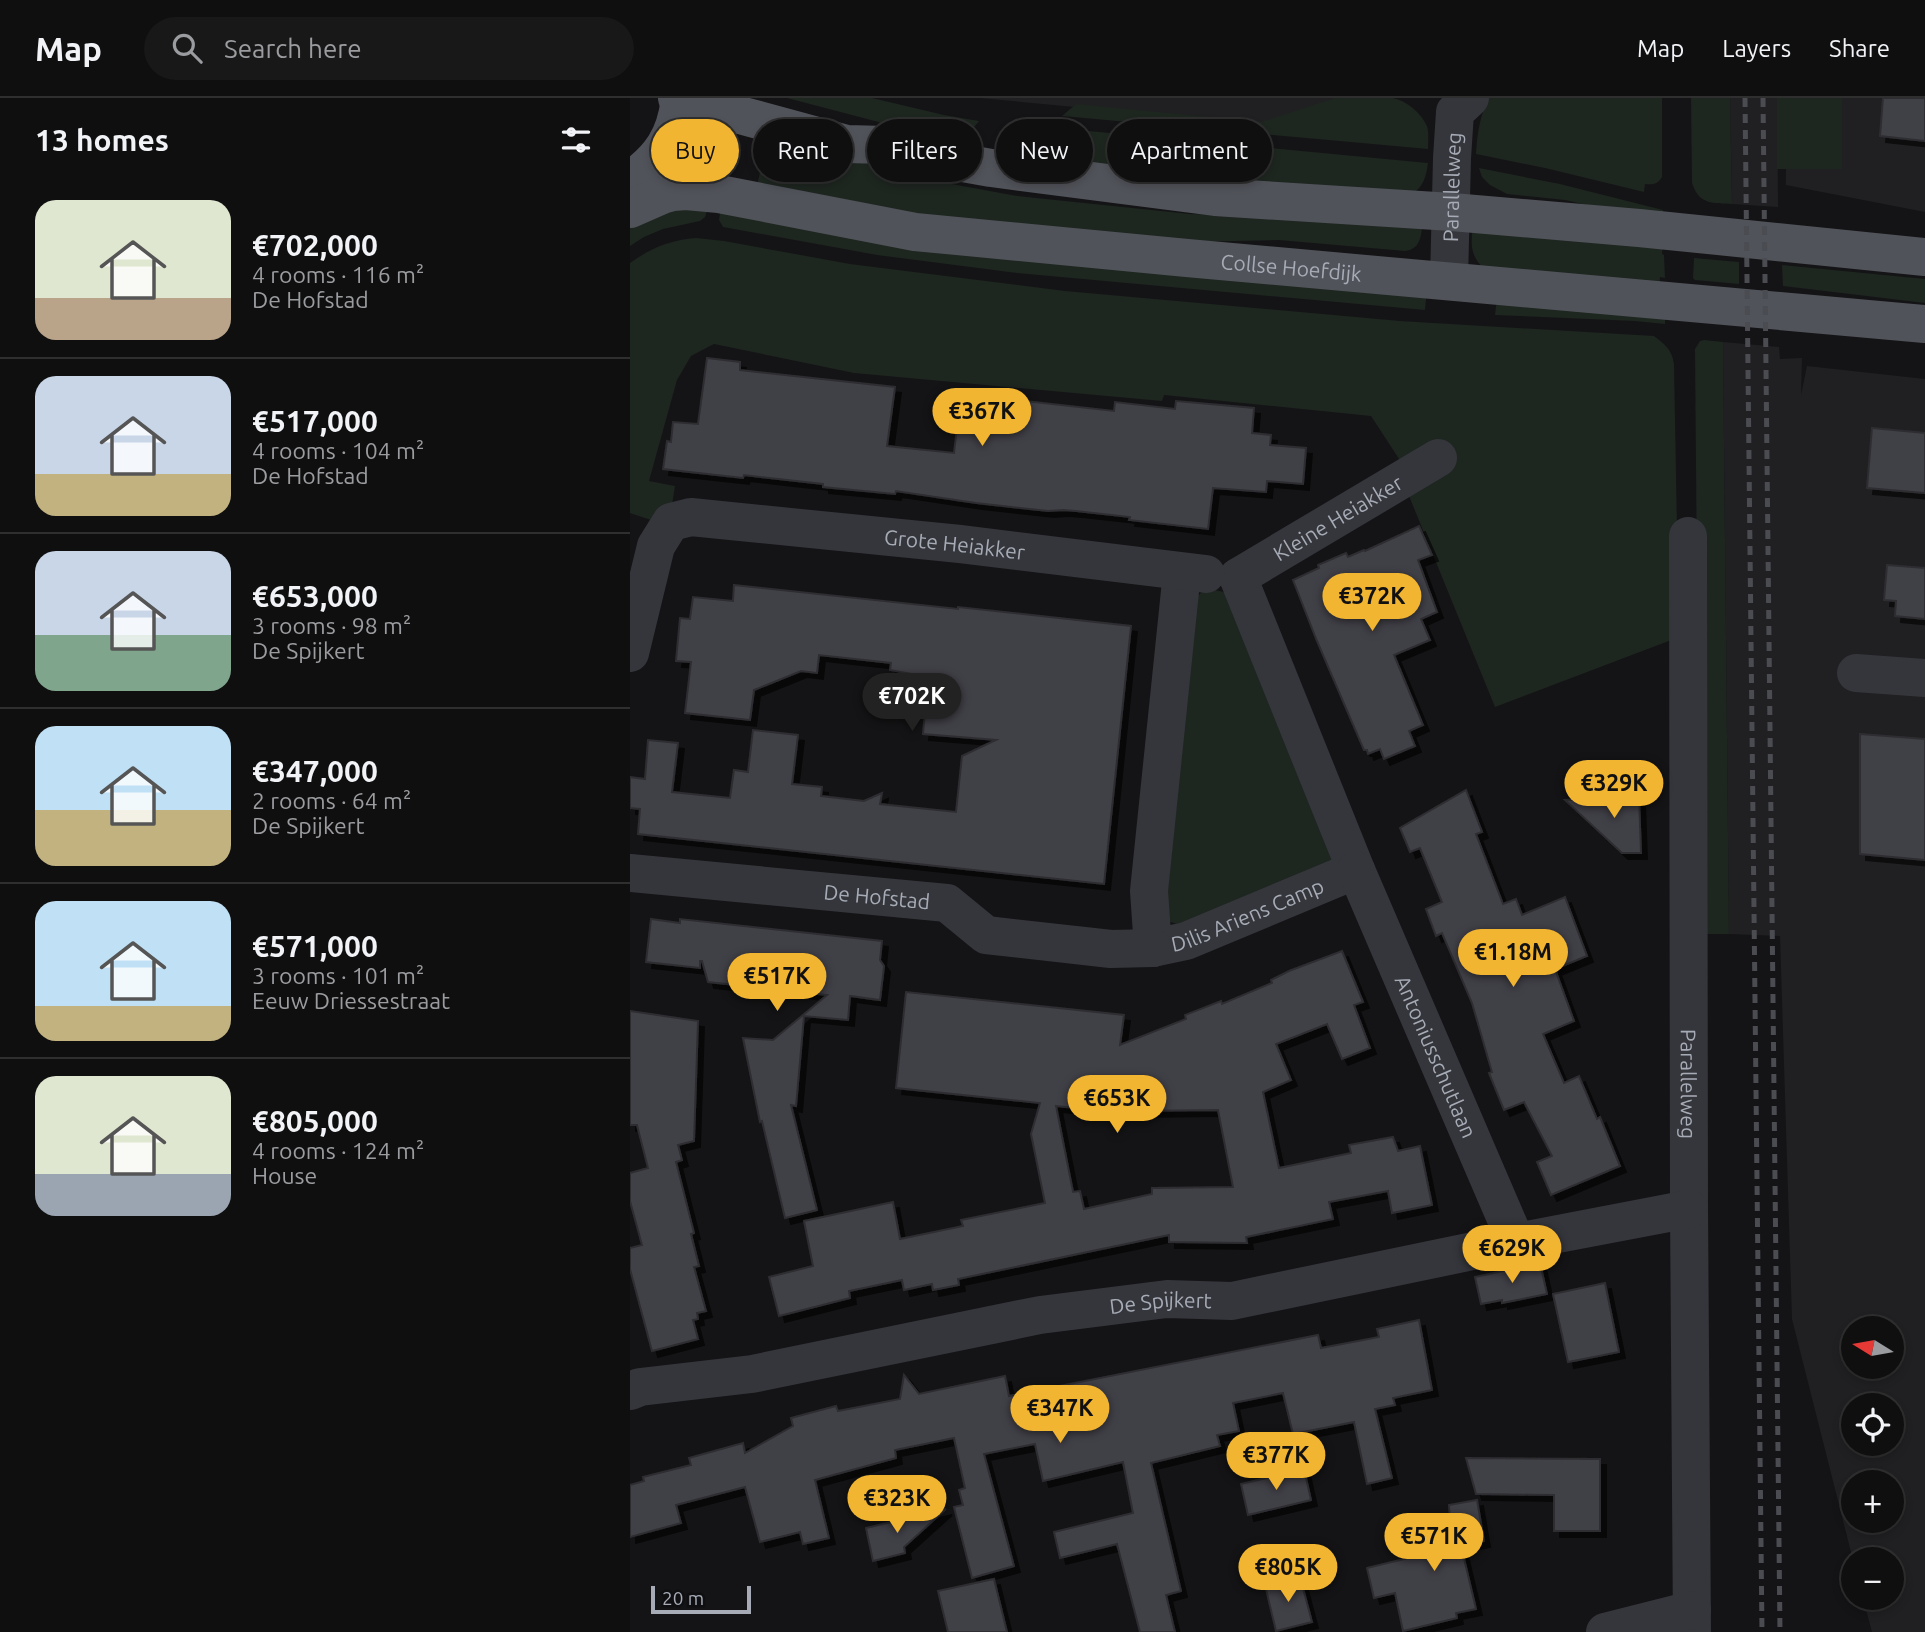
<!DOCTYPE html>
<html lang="en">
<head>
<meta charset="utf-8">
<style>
  :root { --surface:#0f0f10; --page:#181819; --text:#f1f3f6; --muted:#9b9c9f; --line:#2f2f30; --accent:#f1b531 }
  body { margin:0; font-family:Ubuntu,sans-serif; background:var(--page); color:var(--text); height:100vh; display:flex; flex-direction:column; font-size:26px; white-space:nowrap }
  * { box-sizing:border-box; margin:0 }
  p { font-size:23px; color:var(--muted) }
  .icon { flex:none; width:38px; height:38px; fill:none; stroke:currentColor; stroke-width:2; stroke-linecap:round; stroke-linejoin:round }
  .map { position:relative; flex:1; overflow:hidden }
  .sheet { display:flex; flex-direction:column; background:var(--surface); width:630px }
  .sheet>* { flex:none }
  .top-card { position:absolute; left:21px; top:21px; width:665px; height:63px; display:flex; gap:14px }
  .needle { width:46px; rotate:281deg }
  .fabs { position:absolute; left:1211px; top:1218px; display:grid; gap:14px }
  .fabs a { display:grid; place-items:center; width:63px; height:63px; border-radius:50%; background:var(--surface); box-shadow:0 4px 10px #0003,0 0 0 2px var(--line); font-size:35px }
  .scale { position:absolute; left:21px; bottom:18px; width:100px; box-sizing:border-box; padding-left:7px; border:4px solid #a6abb6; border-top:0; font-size:19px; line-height:24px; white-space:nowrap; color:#a6abb6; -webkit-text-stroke:5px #0f0f11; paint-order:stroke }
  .price { position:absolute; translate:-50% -60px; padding:0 16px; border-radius:24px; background:var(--accent); color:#111; font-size:23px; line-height:46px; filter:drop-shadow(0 2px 4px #0008) }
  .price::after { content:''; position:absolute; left:50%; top:42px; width:21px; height:16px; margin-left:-10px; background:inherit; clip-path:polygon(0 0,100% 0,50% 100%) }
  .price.selected { background:#222; color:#fff }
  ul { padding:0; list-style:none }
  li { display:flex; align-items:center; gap:21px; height:175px; padding:0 35px }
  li+li { border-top:2px solid var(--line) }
  li span { display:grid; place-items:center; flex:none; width:196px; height:140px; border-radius:21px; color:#555 }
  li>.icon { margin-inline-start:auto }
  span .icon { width:84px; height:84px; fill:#fffc; stroke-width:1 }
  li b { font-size:30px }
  h2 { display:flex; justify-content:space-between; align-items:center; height:84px; padding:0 35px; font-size:30px }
  .chip { padding:0 24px; border-radius:32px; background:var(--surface); box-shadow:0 4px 10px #0003,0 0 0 2px var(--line); font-size:24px; line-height:63px }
  .chip.selected { background:var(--accent); color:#111 }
  header { display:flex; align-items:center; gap:42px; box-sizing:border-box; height:98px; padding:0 35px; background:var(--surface); border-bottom:2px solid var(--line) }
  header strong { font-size:33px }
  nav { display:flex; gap:38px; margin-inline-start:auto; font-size:24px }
  .search { width:490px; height:63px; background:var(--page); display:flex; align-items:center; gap:18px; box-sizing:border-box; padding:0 24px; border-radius:38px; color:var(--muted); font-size:26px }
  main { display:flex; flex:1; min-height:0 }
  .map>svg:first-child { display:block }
</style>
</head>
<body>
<header>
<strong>Map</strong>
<div class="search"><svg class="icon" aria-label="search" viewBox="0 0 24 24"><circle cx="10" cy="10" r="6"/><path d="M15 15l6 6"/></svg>Search here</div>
<nav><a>Map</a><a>Layers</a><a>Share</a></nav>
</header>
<main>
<section class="sheet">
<h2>13 homes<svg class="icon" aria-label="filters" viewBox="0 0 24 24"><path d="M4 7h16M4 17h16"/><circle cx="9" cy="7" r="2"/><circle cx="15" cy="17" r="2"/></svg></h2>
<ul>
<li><span style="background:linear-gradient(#dfe7d0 70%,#b9a48a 0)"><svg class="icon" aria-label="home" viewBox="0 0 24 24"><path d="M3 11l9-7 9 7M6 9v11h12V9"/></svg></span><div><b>€702,000</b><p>4 rooms · 116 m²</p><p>De Hofstad</p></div></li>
<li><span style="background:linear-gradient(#c9d6e8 70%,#c2b280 0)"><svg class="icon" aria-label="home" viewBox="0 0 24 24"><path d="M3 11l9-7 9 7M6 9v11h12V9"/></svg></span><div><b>€517,000</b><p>4 rooms · 104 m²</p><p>De Hofstad</p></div></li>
<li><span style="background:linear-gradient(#c9d6e8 60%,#7fa58c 0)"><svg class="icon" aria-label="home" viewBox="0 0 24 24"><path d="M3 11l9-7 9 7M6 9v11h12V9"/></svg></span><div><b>€653,000</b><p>3 rooms · 98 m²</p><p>De Spijkert</p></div></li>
<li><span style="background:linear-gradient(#bfe0f5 60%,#c2b280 0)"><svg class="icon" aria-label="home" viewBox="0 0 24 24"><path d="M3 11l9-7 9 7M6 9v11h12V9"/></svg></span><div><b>€347,000</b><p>2 rooms · 64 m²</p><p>De Spijkert</p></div></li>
<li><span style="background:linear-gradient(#bfe0f5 75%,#c2b280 0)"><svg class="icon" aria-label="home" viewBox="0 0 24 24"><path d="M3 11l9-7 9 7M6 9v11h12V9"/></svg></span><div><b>€571,000</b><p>3 rooms · 101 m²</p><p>Eeuw Driessestraat</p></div></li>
<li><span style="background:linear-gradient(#dfe7d0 70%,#9aa5b1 0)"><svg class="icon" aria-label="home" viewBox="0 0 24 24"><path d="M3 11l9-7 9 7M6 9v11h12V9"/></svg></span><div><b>€805,000</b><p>4 rooms · 124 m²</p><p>House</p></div></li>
</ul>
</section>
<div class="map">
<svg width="1295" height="1534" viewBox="0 0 1295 1534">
  <defs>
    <filter id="shadow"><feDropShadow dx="6" dy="6" stdDeviation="0" flood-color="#0009"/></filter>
  </defs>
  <rect width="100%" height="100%" fill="#141416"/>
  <g fill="#202023" fill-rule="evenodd">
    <path d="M350,0H750L786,41Z"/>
    <path d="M1100,0H1147L1148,109L1102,106Z"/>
    <path d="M1156,0H1295V114L1156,87Z"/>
    <path d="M1093,244L1149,249L1150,261L1172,260L1171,297L1177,268L1295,281V1534H1242L1233,1500H1262V1461L1223,1462L1162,1221L1150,838L1099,836ZM1223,1230H1262V1269H1223ZM1223,1307H1262V1346H1223ZM1223,1384H1262V1423H1223Z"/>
  </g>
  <g fill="#1e2620">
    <path d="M157,0H242L314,17L349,23C336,42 319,41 298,37Z"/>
    <path d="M705,0H763C777,3 791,15 797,28C799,34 798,44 798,51L432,18L446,6L631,24Z"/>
    <path d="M858,0H1032V79C1028,86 1023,87 1015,86L1014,94L915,70L846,56C847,36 850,19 858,0Z"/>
    <path d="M1061,0H1100L1102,106C1083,105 1069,107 1062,85Z"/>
    <rect x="1147" y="0" width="65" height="71"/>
    <path d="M416,29L798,65C796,79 794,88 782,96L611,86L387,57L404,37Z"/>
    <path d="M137,38L316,85L387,98L560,116L793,122C791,136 792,151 775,153L649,142L501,145L126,94Z"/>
    <path d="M849,70L930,86L1033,112V124L935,102L877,96L860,87L852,79Z"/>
    <path d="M79,107L75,119L70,123L33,131L14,139L0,148V126L33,112Z"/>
    <path d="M91,109L797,191L795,212L387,175L247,157L93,129L89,122Z"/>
    <path d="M843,125L1033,144L1032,156L1034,157L1035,180L1030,179L1029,194L855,172C839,156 841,147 843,125Z"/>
    <path d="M66,140L94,143L220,166L435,193L770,223L1024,238C1035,246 1042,252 1044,266L1047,430L1044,541L865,609L777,393L773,367L741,318L534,297L532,303L224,275L84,246L61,258L47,282L19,383L45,388L42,407L27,424L0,415V165C21,150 40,142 66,140Z"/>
    <path d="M1064,160L1109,164V186L1065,182L1063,180Z"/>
    <path d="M1152,167L1295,181V205L1153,188Z"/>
    <path d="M867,200L1035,212V226L1005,223L865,217Z"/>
    <path d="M1074,242L1093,244L1099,836H1070L1065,251L1070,243Z"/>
    <path d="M576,490L598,495L705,754L699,770L553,828L535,822L566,500Z"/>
  </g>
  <g fill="#404146" stroke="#2e2e32" stroke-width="2" fill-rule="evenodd" filter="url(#shadow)">
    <path d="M1253,0H1295V43L1250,38Z"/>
    <path d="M77,260L110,264V272L265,289L257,348L324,355L331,296L484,313L485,304L545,311L546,303L624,310L622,335L641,337L640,347L676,350L673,386L637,383L636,394L583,390L578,431L499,422L500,419L446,413L433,412L418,413L346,405L266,393L265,396L193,389V386L139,380L114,377L113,380L33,371L37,343L41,344L43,324L68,326Z"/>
    <path d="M1242,330L1295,335V395L1237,390Z"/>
    <path d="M789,428L802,457L788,462L807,514L791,521L800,542L764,557L793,627L779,633L785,648L754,661L750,651L738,656L737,652H734L687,543L663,482L689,470L688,467L716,455L718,459L734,452L735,453Z"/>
    <path d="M1257,467L1295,470V521L1265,518L1266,503L1254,502Z"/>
    <path d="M104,487L328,511V509L501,528L474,786L8,736L10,711L0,710V679L15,681L18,642L48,645L42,694L100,700L104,672L118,674L123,632L168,637L162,686L192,689L191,698L234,703L252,695L250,706L326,714L332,658L366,642L293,636L298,579L260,572L261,565L189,557L187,575L171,573L124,592L120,622L55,615L61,564L46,563L50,520L60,521L63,499L103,503Z"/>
    <path d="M1230,636L1295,641V762L1230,756Z"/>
    <path d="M836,692L852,734L846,736L873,806L886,801L892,817L935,799L957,858L925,871L944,923L913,936L934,985L949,978L967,1021L970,1019L990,1068L921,1097L907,1064L922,1058L894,1004L874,1012L859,975L862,974L842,905L812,835L806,838L796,811L812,804L790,750L780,754L770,730Z"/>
    <path d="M1002,699H1009L1011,755H992L935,702Z"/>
    <path d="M21,821L50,825V821L252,843L250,862L254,868L250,902L220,898L218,922L174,918L166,1008L161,1007L187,1112L155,1120L132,1023L130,1024L113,940L143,942L197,897L78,884L72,863H70V870L16,864Z"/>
    <path d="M712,853L733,904L724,907L740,950L712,961L697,926L646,946L661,982L633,994L649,1070L721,1055L719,1047L763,1039L768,1053L790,1048L802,1107L762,1115L758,1093L699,1104L703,1121L616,1139L617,1145L539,1144V1137L328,1181L329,1187L303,1192L302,1186L274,1192L272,1182L219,1193L220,1200L149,1218L139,1179L183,1168L174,1123L263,1104L270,1141L333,1128L331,1122L415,1105L401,1036L410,1005L266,990L276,894L494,917L490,947L556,921L555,917L591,903L592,906L642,885L641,882L659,873ZM426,1008L501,1016L502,1013L588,1012L603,1089L522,1090V1096L454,1111L450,1093L443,1094Z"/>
    <path d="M0,913L68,923L64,1043L48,1047L52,1062L46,1064L64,1135L61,1136L69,1168L64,1169L76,1213L67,1215L68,1221L63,1222L68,1241L22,1253L0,1171V1150L12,1147L0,1103V1075L18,1070L7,1027H0Z"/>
    <path d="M910,1165L917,1196L872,1205V1202L851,1206L845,1179Z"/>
    <path d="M975,1185L989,1254L938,1264L923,1196Z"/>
    <path d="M789,1222L802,1292L763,1300L765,1307L745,1311L762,1380L737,1386L724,1324L663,1336L653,1295L603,1305L609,1333L587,1337L590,1348L521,1365L551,1493L536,1497L545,1534H510L487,1446L430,1460L424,1434L503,1415L493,1364L413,1383L405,1346L354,1356L384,1468L342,1480L324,1409L333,1407L329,1392L335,1390L324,1340L265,1352L266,1360L185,1382L199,1440L173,1446L170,1434L130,1444L115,1389L46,1407L51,1425L0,1439V1387L14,1383L13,1379L61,1367L59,1360L113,1345L115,1355L163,1328L161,1320L206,1308L208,1313L270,1301L274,1277L289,1296L375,1278L379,1298L688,1237L691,1250L749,1239L747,1231Z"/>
    <path d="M836,1360L970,1361V1433H924V1397L846,1396Z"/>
    <path d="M674,1371L681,1402L618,1417L611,1386Z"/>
    <path d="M847,1402L854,1443L831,1448L846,1511L826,1515L827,1520L773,1533L765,1495L744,1500L737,1470L811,1452L805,1424L820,1422L819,1407Z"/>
    <path d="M316,1411L274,1449L275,1455L243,1463L236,1430Z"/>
    <path d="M670,1479L682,1524L646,1533L635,1487Z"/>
    <path d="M364,1481L377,1534H318L308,1493Z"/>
  </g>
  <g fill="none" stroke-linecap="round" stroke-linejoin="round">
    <g stroke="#35363b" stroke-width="38">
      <path id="s1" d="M819,183L822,60L825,14L840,0"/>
      <path id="s2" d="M1058,438L1059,1111L1062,1534"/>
      <path id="s3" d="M552,474L519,793L523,850L556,843L726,772L608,479"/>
      <path id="s4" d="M608,479L808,360"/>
      <path id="s5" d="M0,555L26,448L41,424L61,419L330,446L576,476"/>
      <path d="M1226,575L1295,580"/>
      <path id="s6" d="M726,772L886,1144"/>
      <path id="s7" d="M0,775L317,805L356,837L481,851L523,850"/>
      <path id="s8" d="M0,1293L10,1289L122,1276L410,1217L537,1201L602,1203L886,1144L1059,1111"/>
      <path d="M975,1534L1062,1512"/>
    </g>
    <g stroke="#51535a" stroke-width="38">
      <path d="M47,0L217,46L255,47L299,59L361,70L585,99L822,114L1009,130L1295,159"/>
      <path d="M0,82C31,61 46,38 50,0"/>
      <path id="s9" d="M0,111L32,97L43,94L56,93L89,96L285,134L557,160L1295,226"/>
    </g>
    <g stroke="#4a4c52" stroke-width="5" stroke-dasharray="9 7" stroke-linecap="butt">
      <path d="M1115,0L1132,1534"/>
      <path d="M1133,0L1150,1534"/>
    </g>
  </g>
  <g text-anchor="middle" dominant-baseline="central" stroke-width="7" stroke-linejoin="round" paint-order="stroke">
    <g font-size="21" fill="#a6abb6" stroke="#0f0f11">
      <text stroke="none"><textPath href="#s1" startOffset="94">Parallelweg</textPath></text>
      <text stroke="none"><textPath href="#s9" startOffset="670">Collse Hoefdijk</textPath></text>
      <text stroke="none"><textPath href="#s4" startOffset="116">Kleine Heiakker</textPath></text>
      <text stroke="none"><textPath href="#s5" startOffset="424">Grote Heiakker</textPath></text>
      <text stroke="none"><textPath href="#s7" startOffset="248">De Hofstad</textPath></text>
      <text stroke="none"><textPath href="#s3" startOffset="478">Dilis Ariens Camp</textPath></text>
      <text stroke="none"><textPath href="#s6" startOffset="203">Antoniusschutlaan</textPath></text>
      <text stroke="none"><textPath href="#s2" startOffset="548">Parallelweg</textPath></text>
      <text stroke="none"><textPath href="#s8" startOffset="539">De Spijkert</textPath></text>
    </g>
  </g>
</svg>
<div class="fabs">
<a><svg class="needle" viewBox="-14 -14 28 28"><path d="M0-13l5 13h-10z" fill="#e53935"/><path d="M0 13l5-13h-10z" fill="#9b9c9f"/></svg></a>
<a><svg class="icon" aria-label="locate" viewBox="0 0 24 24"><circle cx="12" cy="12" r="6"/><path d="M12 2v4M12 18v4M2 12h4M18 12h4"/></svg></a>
<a>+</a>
<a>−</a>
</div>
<div class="scale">20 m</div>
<b class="price" style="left:352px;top:350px">€367K</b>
<b class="price" style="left:742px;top:535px">€372K</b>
<b class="price selected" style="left:282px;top:635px">€702K</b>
<b class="price" style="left:984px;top:722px">€329K</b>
<b class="price" style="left:883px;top:891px">€1.18M</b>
<b class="price" style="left:147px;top:915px">€517K</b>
<b class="price" style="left:487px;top:1037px">€653K</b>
<b class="price" style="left:882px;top:1187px">€629K</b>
<b class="price" style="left:430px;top:1347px">€347K</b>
<b class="price" style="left:646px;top:1394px">€377K</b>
<b class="price" style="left:267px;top:1437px">€323K</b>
<b class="price" style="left:804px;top:1475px">€571K</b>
<b class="price" style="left:658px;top:1506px">€805K</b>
<div class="top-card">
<a class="chip selected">Buy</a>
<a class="chip">Rent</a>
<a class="chip">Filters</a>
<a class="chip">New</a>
<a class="chip">Apartment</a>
</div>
</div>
</main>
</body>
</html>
